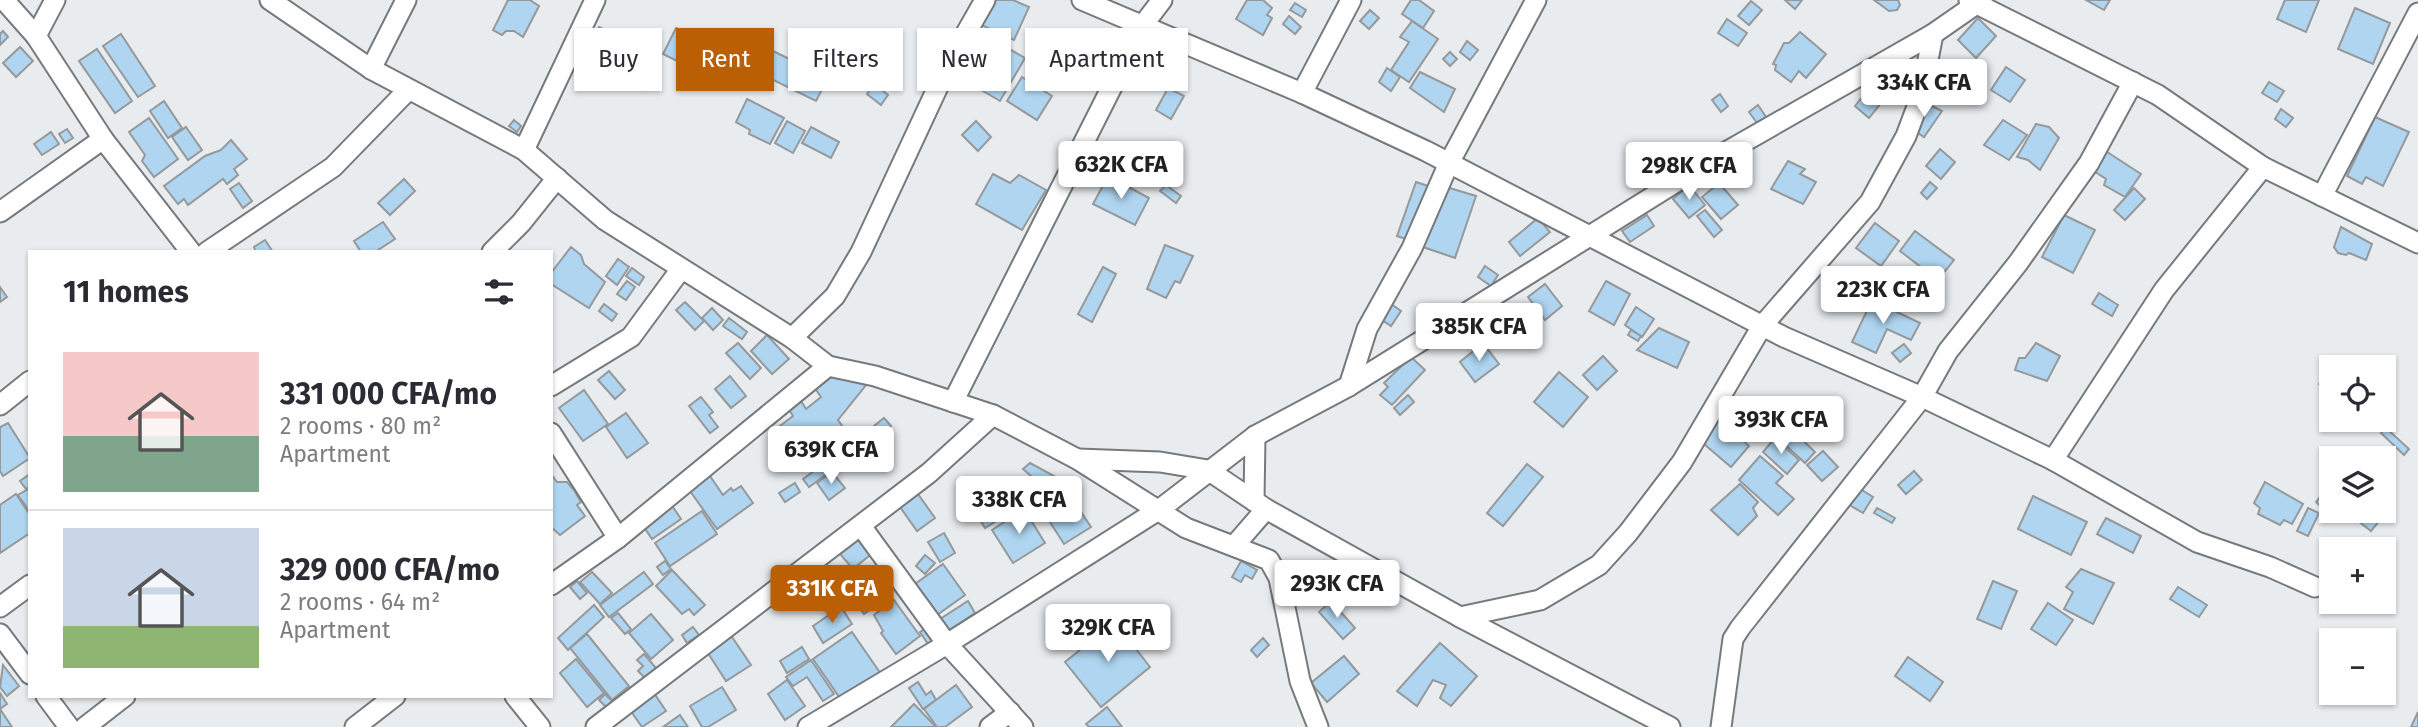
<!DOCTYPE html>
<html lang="en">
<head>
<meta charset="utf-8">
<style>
  :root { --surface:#fff; --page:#f7f7f7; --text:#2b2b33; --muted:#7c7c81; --line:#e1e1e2; --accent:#ba5f04 }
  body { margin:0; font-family:"Fira Sans",sans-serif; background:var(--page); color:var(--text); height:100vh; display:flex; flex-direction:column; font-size:26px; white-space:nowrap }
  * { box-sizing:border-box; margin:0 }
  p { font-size:23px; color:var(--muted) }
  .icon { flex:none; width:38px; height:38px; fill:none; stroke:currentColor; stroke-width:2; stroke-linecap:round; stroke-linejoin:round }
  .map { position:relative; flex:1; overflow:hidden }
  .details { position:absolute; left:28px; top:250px; width:525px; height:448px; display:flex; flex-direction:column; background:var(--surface); border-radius:0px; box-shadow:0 2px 5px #0004 }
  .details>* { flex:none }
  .hud { position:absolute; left:574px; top:28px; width:665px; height:63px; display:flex; gap:14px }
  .fabs { position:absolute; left:2319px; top:355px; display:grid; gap:14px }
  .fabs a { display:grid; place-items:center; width:77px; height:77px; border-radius:0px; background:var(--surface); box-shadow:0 2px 5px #0004; font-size:35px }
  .price { position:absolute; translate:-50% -60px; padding:0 16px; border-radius:7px; background:#fff; color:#222; font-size:23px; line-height:46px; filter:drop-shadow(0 2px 4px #0008) }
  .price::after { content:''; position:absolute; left:50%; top:42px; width:21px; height:16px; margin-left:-10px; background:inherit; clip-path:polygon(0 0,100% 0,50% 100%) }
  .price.selected { background:var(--accent); color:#fff }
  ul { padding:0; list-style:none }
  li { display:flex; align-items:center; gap:21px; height:175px; padding:0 35px }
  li+li { border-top:2px solid var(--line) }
  li span { display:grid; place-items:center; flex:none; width:196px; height:140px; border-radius:0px; color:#555 }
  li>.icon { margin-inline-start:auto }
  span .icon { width:84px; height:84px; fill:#fffc; stroke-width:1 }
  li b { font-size:30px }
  h2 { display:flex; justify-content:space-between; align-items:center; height:84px; padding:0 35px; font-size:30px }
  .chip { padding:0 24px; border-radius:0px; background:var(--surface); box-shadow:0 2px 5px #0004; font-size:24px; line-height:63px }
  .chip.selected { background:var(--accent); color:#fff }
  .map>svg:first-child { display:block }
</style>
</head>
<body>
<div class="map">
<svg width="2418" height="727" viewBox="0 0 2418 727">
  <rect width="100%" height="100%" fill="#e8ecef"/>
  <g fill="#afd5f0" stroke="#96999c" stroke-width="2">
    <path d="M508,0H530L539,6L523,37L514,31H506L502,35L493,30Z"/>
    <path d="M987,0H1013L1029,7L1014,40L977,23Z"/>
    <path d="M1247,0H1263L1272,8L1267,15L1272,18L1263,35L1236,19Z"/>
    <path d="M1411,0H1419L1434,11L1423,28L1402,14Z"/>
    <path d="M1785,0H1802L1795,9Z"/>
    <path d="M1874,0H1898L1900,5L1897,10L1889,11Z"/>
    <path d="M2086,0H2110L2104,10Z"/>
    <path d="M2285,0H2319L2306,32L2277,19Z"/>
    <path d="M1751,1L1762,10L1749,25L1738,16Z"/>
    <path d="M1295,3L1306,10L1302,17L1290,10Z"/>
    <path d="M2355,8L2390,23L2373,64L2338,49Z"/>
    <path d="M1370,10L1379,18L1369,29L1360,21Z"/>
    <path d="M1289,16L1301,27L1295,34L1283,24Z"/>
    <path d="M1978,18L1996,36L1976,58L1958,40Z"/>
    <path d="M1727,19L1747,33L1738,46L1718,33Z"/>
    <path d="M1412,21L1438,39L1409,82L1391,70L1409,42L1400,37Z"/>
    <path d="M599,27L636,46L625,68L588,49Z"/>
    <path d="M676,28L698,40L687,66L663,54Z"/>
    <path d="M3,31L8,37L0,45V34Z"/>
    <path d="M1800,32L1826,54L1806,78L1799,71L1791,82L1775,70L1776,65L1773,64L1784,43H1789Z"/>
    <path d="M981,33L1025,58L1000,101L966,81L980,56L971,50Z"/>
    <path d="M121,34L155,86L138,97L103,46Z"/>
    <path d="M1467,41L1478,50L1470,60L1460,52Z"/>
    <path d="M20,47L33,61L16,77L3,63Z"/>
    <path d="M702,47L716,54L711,62L719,66L711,82L690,70Z"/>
    <path d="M97,49L132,101L115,113L79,61Z"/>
    <path d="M771,50L828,78L816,101L759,73Z"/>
    <path d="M641,51L657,59L641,90L625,82Z"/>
    <path d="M1450,52L1457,59L1450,66L1443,59Z"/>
    <path d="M721,65L729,69L720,88L712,84Z"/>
    <path d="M2006,67L2025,80L2010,102L1991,90Z"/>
    <path d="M1387,68L1400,77L1391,91L1379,82Z"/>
    <path d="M1420,72L1455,89L1444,112L1410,88Z"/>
    <path d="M850,73L862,79L858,87L846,81Z"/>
    <path d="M1022,77L1052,96L1037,120L1007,101Z"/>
    <path d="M2269,82L2284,91L2277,102L2262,93Z"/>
    <path d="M874,84L888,95L881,105L867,94Z"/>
    <path d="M1871,86L1885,98L1869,118L1855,106Z"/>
    <path d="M1168,88L1184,96L1171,119L1156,110Z"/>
    <path d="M1720,94L1728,106L1721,112L1712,100Z"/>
    <path d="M747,99L784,118L770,144L749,134L750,130L736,122Z"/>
    <path d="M164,101L182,128L168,138L150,111Z"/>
    <path d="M1923,102L1942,111L1924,137L1906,125Z"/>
    <path d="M1758,105L1766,117L1757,123L1749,112Z"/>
    <path d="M2281,109L2293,118L2286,127L2275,119Z"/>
    <path d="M2375,117L2409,132L2383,186L2366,177L2362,184L2347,176Z"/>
    <path d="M149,118L178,159L154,177L142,161L145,155L129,132Z"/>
    <path d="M514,120L521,126L517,132L509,126Z"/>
    <path d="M2003,120L2027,135L2009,160L1984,145Z"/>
    <path d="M787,121L805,131L793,153L775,143Z"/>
    <path d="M976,121L991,137L978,151L962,135Z"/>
    <path d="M2036,124L2049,127L2059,138L2040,170L2028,160L2017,157Z"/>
    <path d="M186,127L202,150L188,160L172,137Z"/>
    <path d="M811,127L839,142L831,158L802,143Z"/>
    <path d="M67,129L73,138L65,143L59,134Z"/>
    <path d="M51,132L59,144L42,155L34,144Z"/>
    <path d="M231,140L247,159L234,169L238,175L227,184L223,179L188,205L184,199L178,204L164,186L205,156L221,150Z"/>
    <path d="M1634,145L1647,159L1636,168L1629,161L1633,156L1628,150Z"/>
    <path d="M1103,148L1151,171L1144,186L1096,163Z"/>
    <path d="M2101,148L2141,174L2125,197L2104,185L2106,179L2083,164Z"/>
    <path d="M1940,149L1955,162L1941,179L1926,166Z"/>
    <path d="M1788,161L1805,169L1800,174L1816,182L1803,204L1771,189Z"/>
    <path d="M993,174L1010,183L1019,175L1046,190L1022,230L976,204Z"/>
    <path d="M1108,176L1149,198L1135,225L1093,204Z"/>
    <path d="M404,179L415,191L390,215L378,203Z"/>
    <path d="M1416,182L1431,187L1412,241L1397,236Z"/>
    <path d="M1930,182L1937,188L1927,199L1921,193Z"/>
    <path d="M239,183L252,201L243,208L230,189Z"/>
    <path d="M1719,183L1738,205L1721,219L1702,197Z"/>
    <path d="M1166,185L1181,196L1176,203L1160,191Z"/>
    <path d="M1689,185L1705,205L1689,218L1673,199Z"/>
    <path d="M1443,186L1476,196L1455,258L1423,247Z"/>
    <path d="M2134,188L2145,199L2125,220L2114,210Z"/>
    <path d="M1705,210L1722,230L1714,237L1697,216Z"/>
    <path d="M1647,215L1654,226L1630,242L1622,231Z"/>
    <path d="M2064,215L2095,230L2073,273L2042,257Z"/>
    <path d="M1538,218L1550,232L1520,256L1509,242Z"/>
    <path d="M383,222L395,239L375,252H361L354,241Z"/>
    <path d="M1875,223L1899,241L1881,266L1856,248Z"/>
    <path d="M2341,227L2372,244L2366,260L2349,253L2346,255L2338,253L2334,247Z"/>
    <path d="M1915,231L1954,260L1938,280L1900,251Z"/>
    <path d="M265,240L273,252H256L254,247Z"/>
    <path d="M1165,245L1193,256L1180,283L1175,281L1166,298L1147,289Z"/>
    <path d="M571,247L581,255L584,264L605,282L589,308L551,284V273Z"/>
    <path d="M618,259L629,267L617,285L606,276Z"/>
    <path d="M1485,266L1498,275L1491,286L1478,277Z"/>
    <path d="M1103,267L1116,274L1092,322L1078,314Z"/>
    <path d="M632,268L644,277L639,285L626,276Z"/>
    <path d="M627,281L635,287L626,300L617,294Z"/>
    <path d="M1606,281L1630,294L1614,325L1589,311Z"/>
    <path d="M1545,284L1562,306L1545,320L1528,297Z"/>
    <path d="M0,287L7,297L0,302Z"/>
    <path d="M1840,287L1862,296L1856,311L1833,301Z"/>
    <path d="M2099,293L2118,305L2112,316L2092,304Z"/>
    <path d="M1872,300L1920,323L1911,340L1887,329L1876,353L1852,342Z"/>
    <path d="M1387,301L1401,311L1391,326L1376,316Z"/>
    <path d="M685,302L704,321L695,330L676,310Z"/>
    <path d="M604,304L617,314L612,321L599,311Z"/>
    <path d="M1636,307L1654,319L1642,337L1625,325Z"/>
    <path d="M712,308L723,320L713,330L702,318Z"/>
    <path d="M729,318L747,332L742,339L723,326Z"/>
    <path d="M1659,328L1689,342L1677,368L1637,350Z"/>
    <path d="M1631,330L1641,336L1638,341L1628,335Z"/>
    <path d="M767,335L789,359L772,374L751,351Z"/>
    <path d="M738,343L761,368L750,379L726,353Z"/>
    <path d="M1483,343L1499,364L1475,382L1460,362Z"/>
    <path d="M2036,343L2060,356L2047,381L2015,370L2019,358H2025Z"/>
    <path d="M1904,344L1911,353L1900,362L1892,353Z"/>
    <path d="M1603,356L1617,371L1597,390L1583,375Z"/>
    <path d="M1411,357L1425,370L1392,405L1380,395L1388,387L1384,383Z"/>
    <path d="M2343,358L2353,365L2351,368H2335Z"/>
    <path d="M823,365L866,385L838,420L848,434L829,446L827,442L810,453L814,459L804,466L776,429L793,416L782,399L794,390L806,409L821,397L807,377Z"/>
    <path d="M2331,367L2332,368L2331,393L2319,384Z"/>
    <path d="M609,371L625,390L615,399L598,380Z"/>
    <path d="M1559,372L1588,397L1563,427L1534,402Z"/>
    <path d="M730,376L746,396L731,408L715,389Z"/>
    <path d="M584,390L608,424L583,441L559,408Z"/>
    <path d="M1408,395L1414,402L1400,415L1394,408Z"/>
    <path d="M701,397L713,412L709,415L718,427L710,433L689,406Z"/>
    <path d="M1710,412L1749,446L1731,467L1691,433Z"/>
    <path d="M626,413L648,443L627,458L606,427Z"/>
    <path d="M884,418L891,426L870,444L863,435Z"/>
    <path d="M8,423L30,458L3,476L0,471V427Z"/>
    <path d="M1790,428L1815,452L1805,463L1779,439Z"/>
    <path d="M2386,428L2409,449L2404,455L2381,433Z"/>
    <path d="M1775,438L1799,460L1787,474L1763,452Z"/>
    <path d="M827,445L832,453L819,463L813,455Z"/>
    <path d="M1823,451L1838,467L1822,481L1807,465Z"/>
    <path d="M836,455L842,463L809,487L803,479Z"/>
    <path d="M1760,456L1783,476L1776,483L1794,499L1778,515L1739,480Z"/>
    <path d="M1030,463L1054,476L1059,484L1016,511L1006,498L1031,476L1023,469Z"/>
    <path d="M1527,464L1543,477L1503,526L1487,513Z"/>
    <path d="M1914,471L1922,480L1906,494L1898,485Z"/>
    <path d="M832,472L845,488L829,500L817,483Z"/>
    <path d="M30,474V486L26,489L20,481Z"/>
    <path d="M551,474L557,482H567L574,490L581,502L577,505L585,516L560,535L551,527Z"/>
    <path d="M710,476L723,495L731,488L733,491L741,486L753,503L717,529L690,491Z"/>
    <path d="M2265,482L2303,504L2292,524L2284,520L2280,525L2258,514L2260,508L2254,503Z"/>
    <path d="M795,483L800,492L785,502L779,493Z"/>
    <path d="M1851,483L1873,497L1863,513L1841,500Z"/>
    <path d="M988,484L1006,515L985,528L966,497Z"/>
    <path d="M1740,484L1758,502L1753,508L1757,516L1738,535L1711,510Z"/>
    <path d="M2331,484V511H2335L2331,516L2316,502Z"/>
    <path d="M30,488V512L18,495Z"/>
    <path d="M1065,488L1091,527L1064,544L1039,505Z"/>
    <path d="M16,494L30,515V533L0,553V505Z"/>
    <path d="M918,494L935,518L917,531L900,507Z"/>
    <path d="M2033,496L2087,522L2071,555L2018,529Z"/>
    <path d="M666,497L681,519L652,539L637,517Z"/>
    <path d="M1877,508L1895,518L1892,523L1874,513Z"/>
    <path d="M2308,508L2319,513L2308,536L2297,531Z"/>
    <path d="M1024,509L1045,543L1013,563L992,530Z"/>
    <path d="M702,511L717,534L670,566L655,543Z"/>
    <path d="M2350,511H2379L2384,515L2371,531L2348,513Z"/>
    <path d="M2106,518L2141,536L2133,553L2097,534Z"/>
    <path d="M944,533L955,553L940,562L928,542Z"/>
    <path d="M858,540L870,555L853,569L840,554Z"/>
    <path d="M925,555L935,563L925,574L916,566Z"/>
    <path d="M665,561L671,569L663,575L657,567Z"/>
    <path d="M1241,561L1257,570L1252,579L1245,575L1241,582L1232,577Z"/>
    <path d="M943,564L965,595L923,625L901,594Z"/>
    <path d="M2081,569L2114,583L2093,624L2064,609L2073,592L2066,587Z"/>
    <path d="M672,570L705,605L694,615L689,609L682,614L656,586Z"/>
    <path d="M592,572L612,593L600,604L580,582Z"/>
    <path d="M644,572L653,584L609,617L600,605Z"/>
    <path d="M877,574L891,593L864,614L851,596Z"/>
    <path d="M577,581L587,593L580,599L570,587Z"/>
    <path d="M1993,581L2017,591L2001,629L1977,619Z"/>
    <path d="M2178,587L2207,605L2199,617L2170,599Z"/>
    <path d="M894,600L920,636L896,654L881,633L883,631L874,615Z"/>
    <path d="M968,601L975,613L928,644L920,632Z"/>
    <path d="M1331,601L1355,628L1343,639L1319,612Z"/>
    <path d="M2048,603L2073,620L2056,645L2031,629Z"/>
    <path d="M594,605L604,617L568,650L558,638Z"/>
    <path d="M841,607L852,624L823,643L813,626Z"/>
    <path d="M618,613L631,629L625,634L611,618Z"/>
    <path d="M651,614L673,640L651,659L629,633Z"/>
    <path d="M1115,622L1150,667L1101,707L1065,662Z"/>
    <path d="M693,627L699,635L687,643L682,635Z"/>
    <path d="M852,632L883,677L844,704L813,659Z"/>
    <path d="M587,634L629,686L612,700L570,648Z"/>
    <path d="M730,634L751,665L726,681L706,650Z"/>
    <path d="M1263,638L1269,645L1257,657L1251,650Z"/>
    <path d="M1440,643L1477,676L1451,706L1440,698L1446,685L1433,680L1417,706L1397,691Z"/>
    <path d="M802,647L809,659L787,673L780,661Z"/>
    <path d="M644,654L656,668L645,678L638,671L643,666L637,660Z"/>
    <path d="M1344,656L1359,674L1327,702L1311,683Z"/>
    <path d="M1908,657L1943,682L1930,701L1895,676Z"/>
    <path d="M576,659L604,693L587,707L560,673Z"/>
    <path d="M811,660L834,694L823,701L807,677L793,686L786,677Z"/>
    <path d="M3,665L19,686L7,696L0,687Z"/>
    <path d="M787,680L805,706L785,720L768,694Z"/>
    <path d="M918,682L926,695L931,691L936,700L923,709L909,688Z"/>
    <path d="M956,685L972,707L945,727H937L924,709Z"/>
    <path d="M722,687L736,710L708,727H702L690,706Z"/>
    <path d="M652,690L666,711L642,727L628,707Z"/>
    <path d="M0,693L7,704L0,709Z"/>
    <path d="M605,694L613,702L607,708L599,700Z"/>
    <path d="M914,704L936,727H891Z"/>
    <path d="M1107,707L1122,727H1089L1086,724Z"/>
    <path d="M0,709L12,727H0Z"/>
    <path d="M2418,712V727H2411Z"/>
    <path d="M680,715L688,727H663Z"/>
  </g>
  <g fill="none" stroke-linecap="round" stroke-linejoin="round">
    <g stroke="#767a7c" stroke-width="23">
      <g id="minor">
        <path d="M4,0L36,36L103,139L191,252"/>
        <path d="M270,0L371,69L524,150L605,220L792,338L828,366L875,376L993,415L1077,459L1186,528L1269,560L1279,578L1300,681L1318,727"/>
        <path d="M1082,0L1302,93L1426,151L1784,337L1922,397L2053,460L2197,542L2270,567L2315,587"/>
        <path d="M1969,0L2158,95L2263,167L2418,243"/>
        <path d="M36,36L55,0"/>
        <path d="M371,69L406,0"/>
        <path d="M1302,93L1351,0"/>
        <path d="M524,150L595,0"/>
        <path d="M2322,196L2418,13"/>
        <path d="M0,212L103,139"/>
        <path d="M207,252L333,167L408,90"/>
        <path d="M492,252L521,223L557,178"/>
        <path d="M792,338L835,296L861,252L949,63L985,0"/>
        <path d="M551,386L631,337L681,269"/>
        <path d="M1349,386L1367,329L1412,248L1448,165L1536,0"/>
        <path d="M953,402L1143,25L1162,0"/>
        <path d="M0,405L30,381"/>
        <path d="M551,433L618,538"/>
        <path d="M1078,459L1160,462L1208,470L1266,509L1460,617L1670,727"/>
        <path d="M2053,460L2164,290L2263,167"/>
        <path d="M1254,501L1255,436"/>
        <path d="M861,526L947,644L1023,727"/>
        <path d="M1234,546L1266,509"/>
        <path d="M551,585L618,538L828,366"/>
        <path d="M0,607L30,585"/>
        <path d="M1460,617L1540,600L1599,565L1628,533L1682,462L1762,326L1870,202L1906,136L1921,96L1933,34"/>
        <path d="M0,634L30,674"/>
        <path d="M46,696L69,727"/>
        <path d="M515,696L540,727"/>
        <path d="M85,727L125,696"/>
        <path d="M355,727L395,696"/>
        <path d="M596,727L929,473L993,415"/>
        <path d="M808,727L947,644L1160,509L1255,436L1349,386L1705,164L1933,34L1982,0"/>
        <path d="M990,727L1010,712"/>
        <path d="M1721,727L1733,639L1740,628L1922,397L1948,351L2018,263L2089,163L2133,82"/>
      </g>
    </g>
    <use href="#minor" stroke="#fff" stroke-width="19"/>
  </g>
</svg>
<div class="fabs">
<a><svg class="icon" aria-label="locate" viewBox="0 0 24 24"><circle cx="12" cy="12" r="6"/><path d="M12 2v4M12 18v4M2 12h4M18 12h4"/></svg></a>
<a><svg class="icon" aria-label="layers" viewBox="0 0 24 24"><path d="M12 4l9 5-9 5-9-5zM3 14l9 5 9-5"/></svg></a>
<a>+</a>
<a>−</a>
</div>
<b class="price" style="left:1924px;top:119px">334K CFA</b>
<b class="price" style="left:1121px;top:201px">632K CFA</b>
<b class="price" style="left:1689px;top:202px">298K CFA</b>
<b class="price" style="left:1883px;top:326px">223K CFA</b>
<b class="price" style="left:1479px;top:363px">385K CFA</b>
<b class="price" style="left:1781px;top:456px">393K CFA</b>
<b class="price" style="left:831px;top:486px">639K CFA</b>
<b class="price" style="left:1019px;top:536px">338K CFA</b>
<b class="price" style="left:1337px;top:620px">293K CFA</b>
<b class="price selected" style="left:832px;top:625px">331K CFA</b>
<b class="price" style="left:1108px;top:664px">329K CFA</b>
<div class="hud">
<a class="chip">Buy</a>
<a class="chip selected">Rent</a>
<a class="chip">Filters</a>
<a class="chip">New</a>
<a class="chip">Apartment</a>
</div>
<section class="details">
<h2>11 homes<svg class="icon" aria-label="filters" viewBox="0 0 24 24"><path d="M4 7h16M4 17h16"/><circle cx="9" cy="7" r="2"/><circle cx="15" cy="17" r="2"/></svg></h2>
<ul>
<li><span style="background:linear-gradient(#f6c9c9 60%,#7fa58c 0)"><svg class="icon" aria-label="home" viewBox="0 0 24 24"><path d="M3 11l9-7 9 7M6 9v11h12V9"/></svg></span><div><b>331 000 CFA/mo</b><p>2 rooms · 80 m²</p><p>Apartment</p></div></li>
<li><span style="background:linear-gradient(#c9d6e8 70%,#8fb573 0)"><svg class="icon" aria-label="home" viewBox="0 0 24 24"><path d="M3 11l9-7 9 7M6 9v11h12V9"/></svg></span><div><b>329 000 CFA/mo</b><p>2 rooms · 64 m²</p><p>Apartment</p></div></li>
</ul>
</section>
</div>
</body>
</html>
